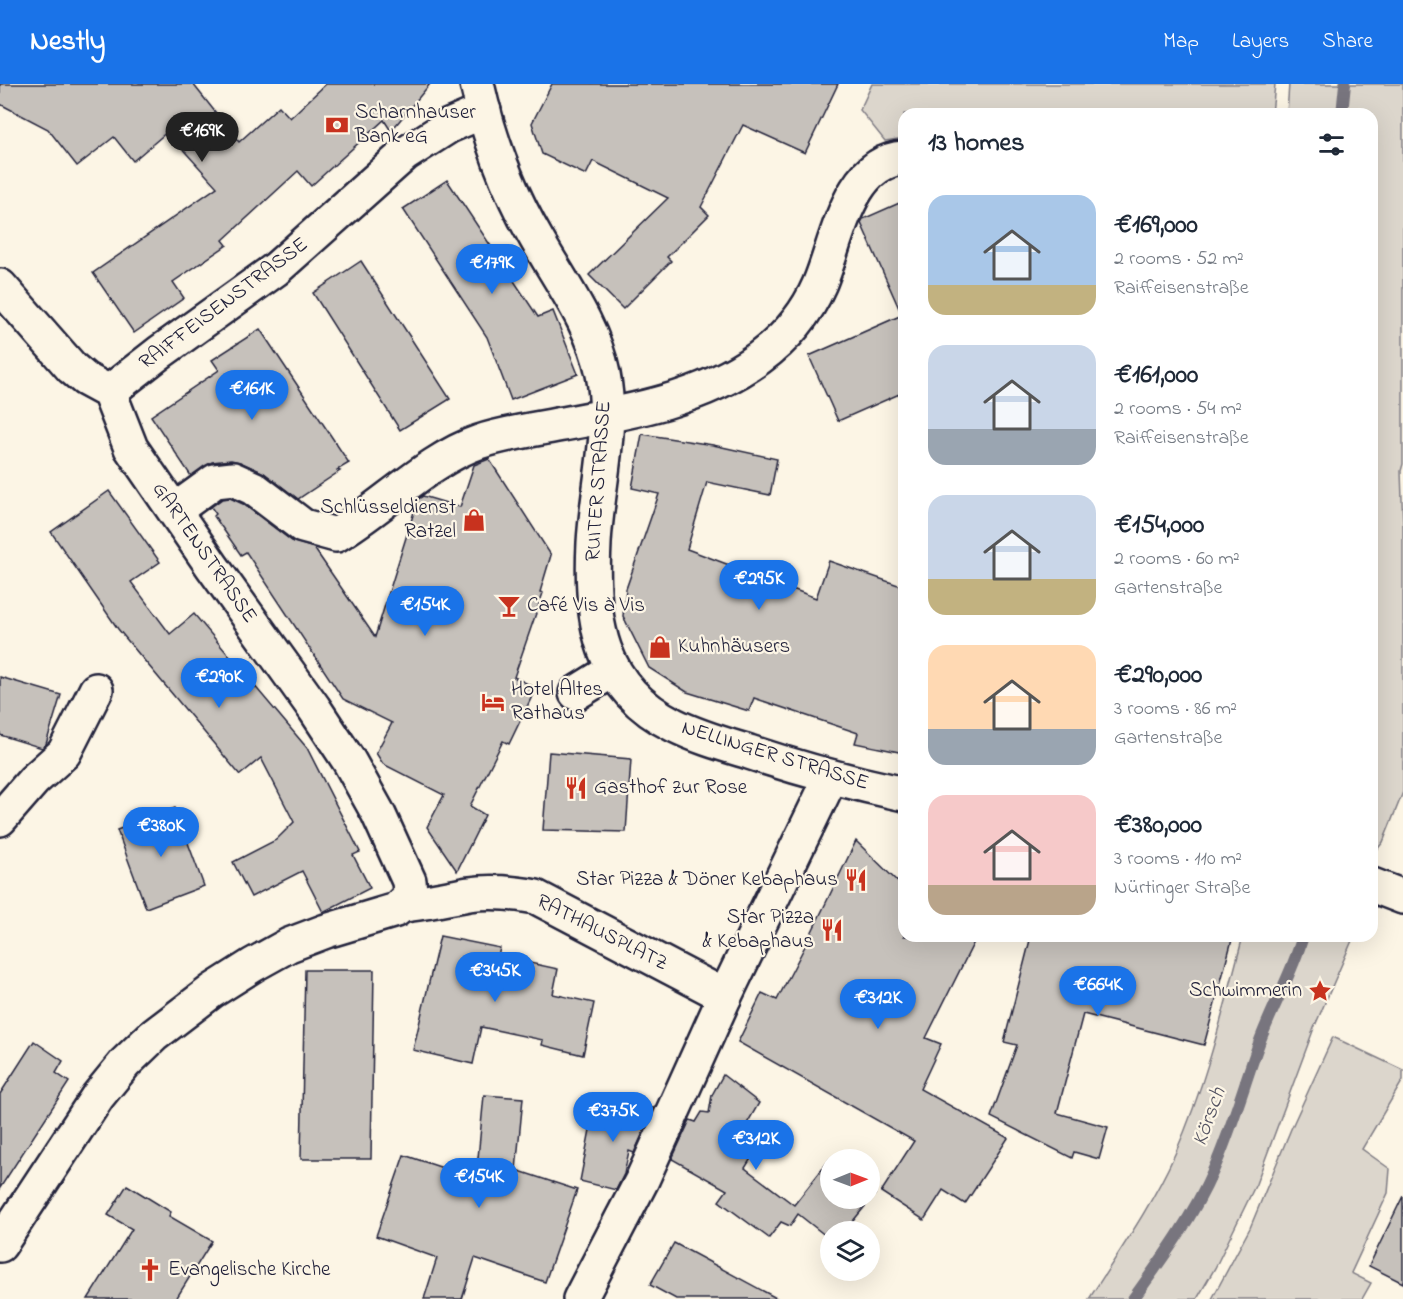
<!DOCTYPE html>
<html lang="en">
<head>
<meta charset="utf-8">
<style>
  :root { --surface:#fff; --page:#f6f6f7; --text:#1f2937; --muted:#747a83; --accent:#1a73e8 }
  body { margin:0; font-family:"Indie Flower",sans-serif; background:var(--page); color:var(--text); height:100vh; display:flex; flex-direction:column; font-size:22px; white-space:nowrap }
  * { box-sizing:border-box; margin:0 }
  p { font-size:20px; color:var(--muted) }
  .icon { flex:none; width:33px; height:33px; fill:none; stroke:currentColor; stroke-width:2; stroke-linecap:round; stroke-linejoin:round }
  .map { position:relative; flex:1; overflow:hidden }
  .details { position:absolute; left:898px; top:24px; width:480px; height:834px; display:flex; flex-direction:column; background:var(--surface); border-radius:18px; box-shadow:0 6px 24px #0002 }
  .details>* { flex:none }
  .needle { width:39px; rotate:89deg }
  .buttons { position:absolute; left:820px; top:1065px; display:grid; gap:12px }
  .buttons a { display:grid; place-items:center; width:60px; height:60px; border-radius:50%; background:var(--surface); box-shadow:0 6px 24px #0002; font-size:30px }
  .price { position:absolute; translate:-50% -51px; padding:0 14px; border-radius:21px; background:var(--accent); color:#fff; font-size:20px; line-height:39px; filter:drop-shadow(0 2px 3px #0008) }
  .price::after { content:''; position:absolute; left:50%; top:36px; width:18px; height:14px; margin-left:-9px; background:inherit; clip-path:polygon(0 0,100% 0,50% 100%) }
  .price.on { background:#222; color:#fff }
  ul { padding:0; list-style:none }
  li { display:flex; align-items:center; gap:18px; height:150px; padding:0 30px }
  li span { display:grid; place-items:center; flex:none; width:168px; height:120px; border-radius:18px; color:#555 }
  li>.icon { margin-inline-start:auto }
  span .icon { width:72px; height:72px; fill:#fffc; stroke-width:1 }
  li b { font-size:26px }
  h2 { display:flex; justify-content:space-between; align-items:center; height:72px; padding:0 30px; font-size:26px }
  header { display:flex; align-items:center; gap:36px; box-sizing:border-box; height:84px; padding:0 30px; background:var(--accent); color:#fff }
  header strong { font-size:28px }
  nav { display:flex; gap:33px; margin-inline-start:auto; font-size:21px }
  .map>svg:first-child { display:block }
</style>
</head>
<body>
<header>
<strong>Nestly</strong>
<nav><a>Map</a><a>Layers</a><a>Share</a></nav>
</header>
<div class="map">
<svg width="1403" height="1215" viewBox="0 0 1403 1215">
  <rect width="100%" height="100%" fill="#fcf5e5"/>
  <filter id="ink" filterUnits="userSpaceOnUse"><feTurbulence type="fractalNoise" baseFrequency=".0167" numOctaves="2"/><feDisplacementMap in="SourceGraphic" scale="12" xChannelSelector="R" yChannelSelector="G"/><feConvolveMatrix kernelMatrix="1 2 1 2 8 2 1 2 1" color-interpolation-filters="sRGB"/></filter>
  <g filter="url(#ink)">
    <g fill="#dcd6cc" stroke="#7f7c84" stroke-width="1.5">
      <path d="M872,0H1275L1272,30H904V54L885,57L860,26Z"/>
      <path d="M1289,0H1403V380L1401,387L1403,443V708L1383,758L1376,767L1372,766V30H1287Z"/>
      <path d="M1243,852H1354L1314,944L1256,1100L1215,1184L1197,1215H1089C1119,1168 1152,1121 1175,1070C1206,1000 1224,925 1243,852Z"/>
      <path d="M1333,953L1403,986V996L1362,1065L1390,1085L1388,1109L1351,1189L1371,1199L1362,1215H1212L1250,1144L1291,1045Z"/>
    </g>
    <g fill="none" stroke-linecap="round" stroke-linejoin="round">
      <g stroke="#78757e" stroke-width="12">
        <path d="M1342,30L1345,0"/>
        <path d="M1133,1215C1162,1175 1193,1133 1213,1087C1231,1047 1243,1004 1258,962C1271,925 1292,890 1303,852"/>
      </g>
    </g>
    <g fill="#c6c1bb" stroke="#22223b" stroke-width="1.5">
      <path d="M0,0H193L239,58L279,22L290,34L326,0H430L391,47L384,36L311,102L298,87L223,156L227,161L173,198L184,214L134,249L93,189L217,103L167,48L133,77L114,53L77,82L48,45L0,20Z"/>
      <path d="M552,0H838L805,69L743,41L701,123L709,131L667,173L671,177L623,225L589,191L668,114L593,77L586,91L542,70L532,39Z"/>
      <path d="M447,96L538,233L553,227L578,290L511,316L487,253L403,125Z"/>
      <path d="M904,117V308L838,337L809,272L902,231L861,139L863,135Z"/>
      <path d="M361,177L450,315L400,346L313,209Z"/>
      <path d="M260,245L349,379L337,386L340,387L298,415L264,389L240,378L231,376L212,378L191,392L151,332L219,286L212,276Z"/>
      <path d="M642,350L713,361L777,375L770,411L707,398L687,465L816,514L829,477L904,503V669L855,659L858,649L754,614L749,627L687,608L649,584L623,532L626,505L659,410L632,404Z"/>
      <path d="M489,375L551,471L540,508L543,509L514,593L536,604L509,660L503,657L470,722L485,731L457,787L427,743L444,711L383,680L376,669L392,639L343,615L246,468L241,471L214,432L216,430L211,423L222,415L230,414L243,420L292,457L314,464L375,553L418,415L423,412L460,423L474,381Z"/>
      <path d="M109,407L160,478L131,498L170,550L194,530L307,664L360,768L353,771L370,804L323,828L302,787L251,813L233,778L276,756L294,738L261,674L240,691L118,545L51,448Z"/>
      <path d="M0,593L61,611L46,660L42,664L0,651Z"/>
      <path d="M549,668L631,675L626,748L543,746Z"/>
      <path d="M175,724L204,802L146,824L117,746Z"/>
      <path d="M856,757L904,804V852H977L926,954L941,960L920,1005L1008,1054L965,1120L943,1106L924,1136L881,1108L914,1057L738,958L762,909L777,916L804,864Z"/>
      <path d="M440,852L500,864L498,872L558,885L553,910L594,919L583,971L542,961L543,956L481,943L473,980L413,966Z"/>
      <path d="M1031,852H1233L1204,961L1083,930L1057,1029L1108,1043L1099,1075L1074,1068L1072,1074L991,1033L1017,961L1004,958Z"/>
      <path d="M305,886H374L371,1075H301Z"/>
      <path d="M34,957L63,977L56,989L69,998L0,1104V1010Z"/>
      <path d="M723,991L759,1019L734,1062L752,1073L745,1084L794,1121L830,1075L831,1114H870V1106L875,1110L844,1148H831V1156L798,1130L790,1142L781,1138L769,1154L719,1117L727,1106L672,1075L690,1036L696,1038L702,1028L709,1029L712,1011Z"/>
      <path d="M484,1011L523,1014L516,1086L577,1106L545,1198L475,1174L462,1215H424L437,1174L376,1152L404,1071L476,1095Z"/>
      <path d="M595,1020L654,1024L634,1069L629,1067L624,1090L616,1106L580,1097Z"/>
      <path d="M127,1101L171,1128L169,1132L212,1157L176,1215H88L132,1145L108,1131Z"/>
      <path d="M1403,1112V1199L1369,1182Z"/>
      <path d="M674,1159L778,1215H676L650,1201Z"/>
    </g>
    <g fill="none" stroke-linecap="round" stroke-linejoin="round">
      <g stroke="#22223b" stroke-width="38">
        <g id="minor">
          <path d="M0,202L72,284L85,295L109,308L131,364L212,482L314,624L349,677L378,729L409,797L410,808L407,815L396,826L326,847L289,861L253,881L212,907L153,952L125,979L98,1012L0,1161"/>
          <path d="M109,308L159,269L276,185L405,70L449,42L484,27"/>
          <path d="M175,426L215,397L233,395L253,404L303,442L336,451C382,424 429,375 479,358C506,349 536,345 563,340C630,328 703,315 759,274C785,255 806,231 819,201C837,160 848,77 904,74"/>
          <path d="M576,609L613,586"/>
          <path d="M0,735L34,696L64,669L96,606"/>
          <path d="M403,821C425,819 447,814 469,810C491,807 514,809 536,813L725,912"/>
          <path d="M580,1215L642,1096L725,912L831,693"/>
        </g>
      </g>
      <g stroke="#22223b" stroke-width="38">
        <g id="major">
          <path d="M477,0C489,54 508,106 536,154C560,197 593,240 603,290C614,346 597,403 594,459C590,535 599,604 674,641C698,653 723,660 749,668C800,685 852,699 904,710"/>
          <path d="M1372,801L1403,813"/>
        </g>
      </g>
      <use href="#minor" stroke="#fcf5e5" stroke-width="33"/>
      <use href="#major" stroke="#fcf5e5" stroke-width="33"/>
    </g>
  </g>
  <defs>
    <g id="bank-bare" transform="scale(1.8)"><path d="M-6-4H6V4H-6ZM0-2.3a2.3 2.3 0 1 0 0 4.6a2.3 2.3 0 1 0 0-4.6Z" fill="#c8321e" stroke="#fcf5e5" stroke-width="2.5" paint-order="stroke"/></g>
    <g id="shop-bare" transform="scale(1.8)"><path d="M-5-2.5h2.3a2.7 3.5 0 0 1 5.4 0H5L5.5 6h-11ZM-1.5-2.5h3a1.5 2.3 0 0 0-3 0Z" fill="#c8321e" stroke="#fcf5e5" stroke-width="2.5" paint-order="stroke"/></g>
    <g id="bar-bare" transform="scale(1.8)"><path d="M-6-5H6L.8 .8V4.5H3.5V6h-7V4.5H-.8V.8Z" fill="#c8321e" stroke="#fcf5e5" stroke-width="2.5" paint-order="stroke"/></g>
    <g id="hotel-bare" transform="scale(1.8)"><path d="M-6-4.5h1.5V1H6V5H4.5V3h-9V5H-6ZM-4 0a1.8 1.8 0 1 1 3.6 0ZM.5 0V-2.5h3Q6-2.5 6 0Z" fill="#c8321e" stroke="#fcf5e5" stroke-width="2.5" paint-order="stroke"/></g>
    <g id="restaurant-bare" transform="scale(1.8)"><path d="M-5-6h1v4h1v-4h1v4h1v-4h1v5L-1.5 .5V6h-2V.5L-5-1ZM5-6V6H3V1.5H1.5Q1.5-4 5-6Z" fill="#c8321e" stroke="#fcf5e5" stroke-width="2.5" paint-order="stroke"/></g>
    <g id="sight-bare" transform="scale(1.8)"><path d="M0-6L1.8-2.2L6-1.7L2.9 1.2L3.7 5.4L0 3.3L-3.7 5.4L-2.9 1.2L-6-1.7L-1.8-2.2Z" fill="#c8321e" stroke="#fcf5e5" stroke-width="2.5" paint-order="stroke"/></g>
    <g id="church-bare" transform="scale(1.8)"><path d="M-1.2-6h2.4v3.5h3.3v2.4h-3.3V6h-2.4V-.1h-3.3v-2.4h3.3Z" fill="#c8321e" stroke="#fcf5e5" stroke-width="2.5" paint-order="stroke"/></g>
  </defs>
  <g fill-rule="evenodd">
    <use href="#bank-bare" x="337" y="41"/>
    <use href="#shop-bare" x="474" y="436"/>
    <use href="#bar-bare" x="509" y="522"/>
    <use href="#shop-bare" x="660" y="563"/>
    <use href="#hotel-bare" x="493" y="618"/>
    <use href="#restaurant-bare" x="576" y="704"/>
    <use href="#restaurant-bare" x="856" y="796"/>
    <use href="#restaurant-bare" x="832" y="846"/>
    <use href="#sight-bare" x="1320" y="907"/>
    <use href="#church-bare" x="150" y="1186"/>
  </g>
  <g text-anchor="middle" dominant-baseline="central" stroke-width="4.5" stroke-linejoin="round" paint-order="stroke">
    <g font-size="21" fill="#22223b" stroke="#fcf5e5" text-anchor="start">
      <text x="355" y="29">Scharnhauser<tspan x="355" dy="24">Bank eG</tspan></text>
      <text x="456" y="424" text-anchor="end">Schlüsseldienst<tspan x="456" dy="24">Ratzel</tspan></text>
      <text x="527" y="522">Café Vis à Vis</text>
      <text x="678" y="563">Kuhnhäusers</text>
      <text x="511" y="606">Hotel Altes<tspan x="511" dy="24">Rathaus</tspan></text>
      <text x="594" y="704">Gasthof zur Rose</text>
      <text x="838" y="796" text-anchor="end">Star Pizza &amp; Döner Kebaphaus</text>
      <text x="814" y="834" text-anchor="end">Star Pizza<tspan x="814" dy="24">&amp; Kebaphaus</tspan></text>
      <text x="1302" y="907" text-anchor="end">Schwimmerin</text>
      <text x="168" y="1186">Evangelische Kirche</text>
    </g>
    <g font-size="21" fill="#22223b" stroke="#fcf5e5">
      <text transform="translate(224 220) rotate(-37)">RAIFFEISENSTRASSE</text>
      <text transform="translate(599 397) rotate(-86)">RUITER STRASSE</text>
      <text transform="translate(204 469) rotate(55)">GARTENSTRASSE</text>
      <text transform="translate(775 672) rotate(17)">NELLINGER STRASSE</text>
      <text transform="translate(602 849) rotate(27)">RATHAUSPLATZ</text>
    </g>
    <g font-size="22" font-style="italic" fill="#545362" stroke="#fcf5e5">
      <text transform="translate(1210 1033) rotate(-70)">Körsch</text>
    </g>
  </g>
</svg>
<div class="buttons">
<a><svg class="needle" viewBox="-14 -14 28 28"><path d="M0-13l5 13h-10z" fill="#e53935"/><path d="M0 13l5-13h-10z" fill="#747a83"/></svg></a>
<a><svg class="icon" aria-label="layers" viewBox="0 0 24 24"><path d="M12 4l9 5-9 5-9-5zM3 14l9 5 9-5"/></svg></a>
</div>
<b class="price on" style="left:202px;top:79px">€169K</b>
<b class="price" style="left:492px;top:211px">€179K</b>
<b class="price" style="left:252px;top:337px">€161K</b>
<b class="price" style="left:759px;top:527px">€295K</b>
<b class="price" style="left:425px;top:553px">€154K</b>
<b class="price" style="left:219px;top:625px">€290K</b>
<b class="price" style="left:161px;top:774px">€380K</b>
<b class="price" style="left:495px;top:919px">€345K</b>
<b class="price" style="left:1098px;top:933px">€664K</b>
<b class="price" style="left:878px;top:946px">€312K</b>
<b class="price" style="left:613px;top:1059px">€375K</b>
<b class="price" style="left:756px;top:1087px">€312K</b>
<b class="price" style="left:479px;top:1125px">€154K</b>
<section class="details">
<h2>13 homes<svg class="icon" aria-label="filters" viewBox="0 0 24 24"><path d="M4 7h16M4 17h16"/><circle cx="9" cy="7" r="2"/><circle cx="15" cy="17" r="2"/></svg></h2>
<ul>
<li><span style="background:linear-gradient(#a9c7e8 75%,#c2b280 0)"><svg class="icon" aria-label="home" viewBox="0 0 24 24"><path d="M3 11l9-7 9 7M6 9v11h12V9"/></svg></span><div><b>€169,000</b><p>2 rooms · 52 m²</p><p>Raiffeisenstraße</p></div></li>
<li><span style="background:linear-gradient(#c9d6e8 70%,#9aa5b1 0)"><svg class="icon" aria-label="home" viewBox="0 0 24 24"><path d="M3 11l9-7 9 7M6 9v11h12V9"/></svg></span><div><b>€161,000</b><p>2 rooms · 54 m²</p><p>Raiffeisenstraße</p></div></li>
<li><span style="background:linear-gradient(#c9d6e8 70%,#c2b280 0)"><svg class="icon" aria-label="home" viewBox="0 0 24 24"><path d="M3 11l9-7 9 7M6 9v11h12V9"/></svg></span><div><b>€154,000</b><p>2 rooms · 60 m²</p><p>Gartenstraße</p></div></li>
<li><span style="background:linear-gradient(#ffd9b3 70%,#9aa5b1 0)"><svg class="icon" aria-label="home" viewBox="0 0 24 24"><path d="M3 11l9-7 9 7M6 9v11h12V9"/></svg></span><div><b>€290,000</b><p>3 rooms · 86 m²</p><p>Gartenstraße</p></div></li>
<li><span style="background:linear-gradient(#f6c9c9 75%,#b9a48a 0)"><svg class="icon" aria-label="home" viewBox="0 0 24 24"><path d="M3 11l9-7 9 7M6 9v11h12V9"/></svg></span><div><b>€380,000</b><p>3 rooms · 110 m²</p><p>Nürtinger Straße</p></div></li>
</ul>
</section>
</div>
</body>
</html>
